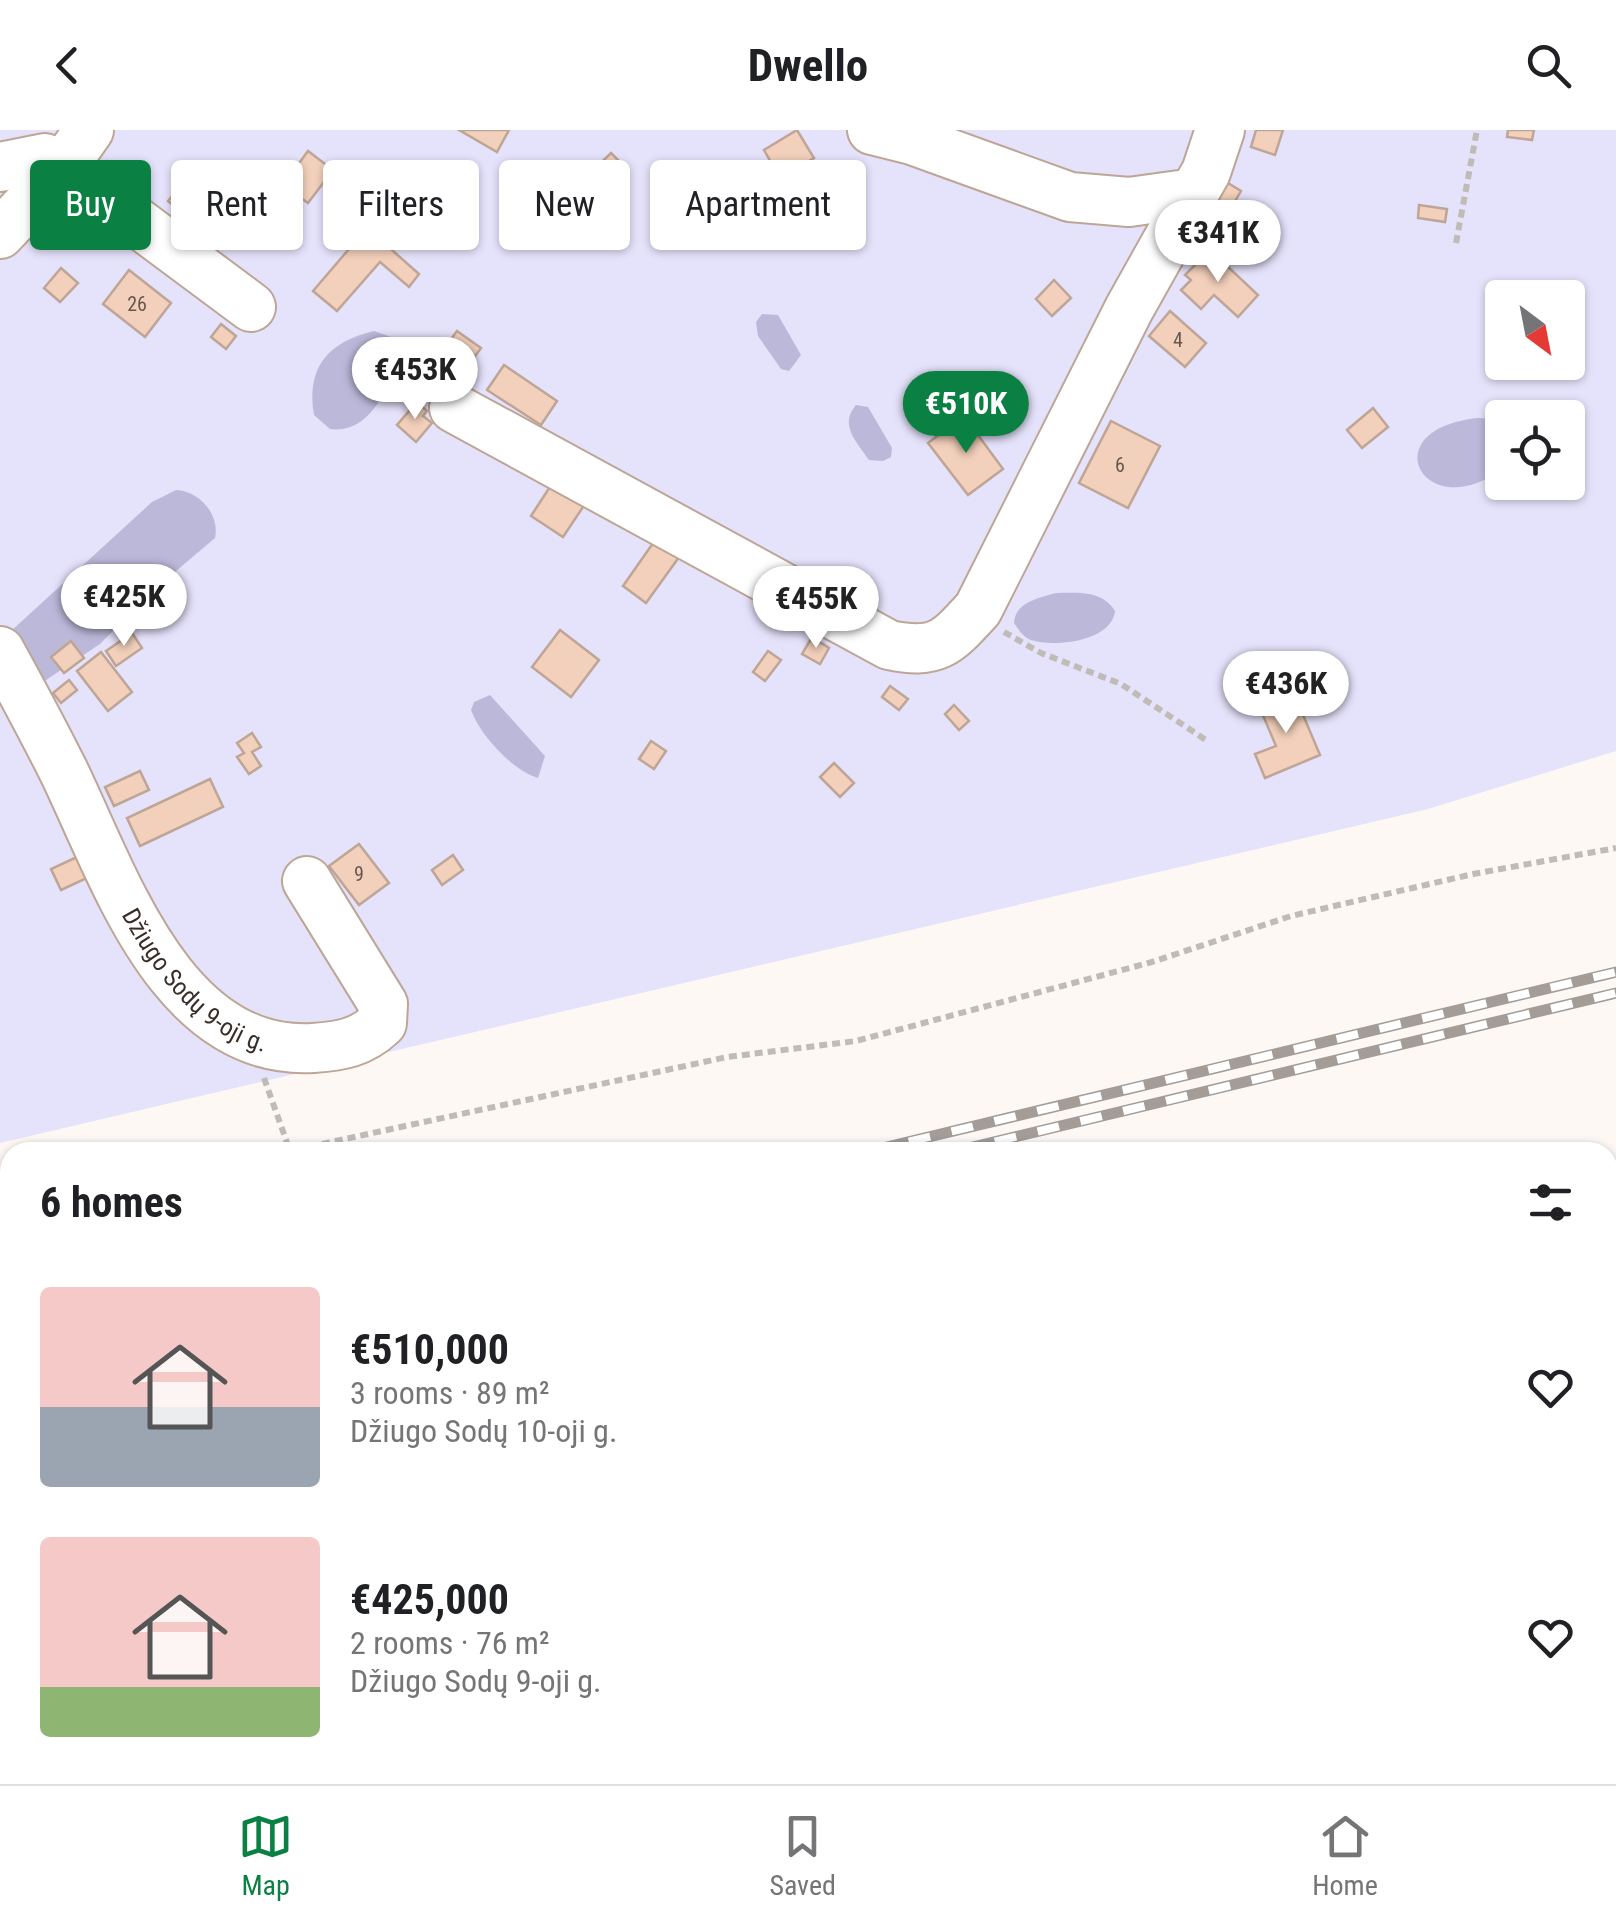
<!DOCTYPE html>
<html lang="en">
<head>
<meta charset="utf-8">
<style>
  :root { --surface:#fff; --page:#f6f6f6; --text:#202124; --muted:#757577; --line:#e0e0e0; --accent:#0b8043 }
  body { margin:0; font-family:"Roboto Condensed",sans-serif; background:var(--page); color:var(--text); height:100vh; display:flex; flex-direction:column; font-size:38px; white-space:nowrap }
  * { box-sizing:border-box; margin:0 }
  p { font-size:32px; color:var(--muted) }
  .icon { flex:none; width:55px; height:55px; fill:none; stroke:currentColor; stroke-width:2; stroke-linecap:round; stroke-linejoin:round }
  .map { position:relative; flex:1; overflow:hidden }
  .panel { position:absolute; left:0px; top:1012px; width:1618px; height:642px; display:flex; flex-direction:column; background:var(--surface); border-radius:30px 30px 0 0; box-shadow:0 2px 8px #0004 }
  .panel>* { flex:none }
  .guide { position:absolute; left:30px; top:30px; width:1000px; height:90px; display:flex; gap:20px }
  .needle { width:65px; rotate:148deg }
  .fabs { position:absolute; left:1485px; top:150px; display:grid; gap:20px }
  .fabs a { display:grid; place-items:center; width:100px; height:100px; border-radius:10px; background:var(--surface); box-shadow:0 2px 8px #0004; font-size:50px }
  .price { position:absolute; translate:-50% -85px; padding:0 22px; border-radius:35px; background:#fff; color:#222; font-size:32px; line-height:65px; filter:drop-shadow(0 2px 5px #0008) }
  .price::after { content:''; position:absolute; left:50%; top:60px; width:30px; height:22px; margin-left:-15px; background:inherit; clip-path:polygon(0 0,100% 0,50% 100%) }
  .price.on { background:var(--accent); color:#fff }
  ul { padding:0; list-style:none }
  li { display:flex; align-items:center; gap:30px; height:250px; padding:0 40px }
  li span { display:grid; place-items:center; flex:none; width:280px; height:200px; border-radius:10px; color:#555 }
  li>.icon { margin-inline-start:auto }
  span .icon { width:120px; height:120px; fill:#fffc; stroke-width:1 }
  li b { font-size:42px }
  h2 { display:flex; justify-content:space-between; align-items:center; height:120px; padding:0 40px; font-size:42px }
  .tag { padding:0 35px; border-radius:10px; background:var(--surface); box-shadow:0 2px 8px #0004; font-size:35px; line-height:90px }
  .tag.on { background:var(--accent); color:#fff }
  header { display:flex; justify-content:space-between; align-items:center; height:130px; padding:0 40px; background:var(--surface); font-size:45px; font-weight:700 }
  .tab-bar { display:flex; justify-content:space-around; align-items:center; height:140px; border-top:2px solid var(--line); background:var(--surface); font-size:28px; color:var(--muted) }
  .tab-bar a { display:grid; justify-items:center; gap:5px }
  .tab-bar .on { color:var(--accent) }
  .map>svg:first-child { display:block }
</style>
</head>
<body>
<header><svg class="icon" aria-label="back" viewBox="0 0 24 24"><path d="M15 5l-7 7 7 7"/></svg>Dwello<svg class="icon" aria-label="search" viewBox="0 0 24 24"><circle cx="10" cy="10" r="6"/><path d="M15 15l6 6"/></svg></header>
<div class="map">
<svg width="1616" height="1654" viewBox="0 0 1616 1654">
  <rect width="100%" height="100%" fill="#fdf8f4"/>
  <g fill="#e5e2fb" fill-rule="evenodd">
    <path d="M0,0H1616V621L1428,679L0,1013ZM1502,168H1568V232H1502ZM1502,288H1568V352H1502Z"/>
    <path d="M1616,1091V1654H0V1484L10,1482V1645H1608V1093Z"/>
  </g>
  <g fill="#bcb8da">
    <path d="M762,184L778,185L801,225L789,241L781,239L758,206L756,192Z"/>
    <path d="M374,201L394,208L401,228C387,258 371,304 330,299L314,285C306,237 328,212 374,201Z"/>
    <path d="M856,275L868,277L892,318L891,327L883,331L869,330C856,311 839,295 856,275Z"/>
    <path d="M1477,288L1502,289V339C1425,397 1370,300 1477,288Z"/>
    <path d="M176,360C199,361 220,384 215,408L150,463L100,514L43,552L10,502L152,372Z"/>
    <path d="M1056,463C1078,463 1102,460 1115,481C1112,511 1055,518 1031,510C1023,507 1018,499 1014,493C1015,472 1039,468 1056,463Z"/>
    <path d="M490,565L545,626L538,648C512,640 480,605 471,580L474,572Z"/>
  </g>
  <g fill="#f2d0bb" stroke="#bea596" stroke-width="2.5">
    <path d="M459,0H509L497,22Z"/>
    <path d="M797,0L814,28L780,48L764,20Z"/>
    <path d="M1256,0H1283L1275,25L1251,17Z"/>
    <path d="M1508,0H1534L1532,10L1507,7Z"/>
    <path d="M308,21L333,40L308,73L283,55Z"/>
    <path d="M611,23L626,38L603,60L588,45Z"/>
    <path d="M200,33L238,65L206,103L168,71Z"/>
    <path d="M1218,47L1241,61L1227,85L1203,71Z"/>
    <path d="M1419,75L1447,79L1445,92L1418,88Z"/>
    <path d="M1207,81L1231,98L1220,113L1196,96Z"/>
    <path d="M367,98L419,144L409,157L380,132L337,181L313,161Z"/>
    <path d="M1210,120L1258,165L1238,187L1214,165L1201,179L1181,160L1191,150L1185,145Z"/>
    <path d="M61,138L78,153L60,172L44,158Z"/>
    <path d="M129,140L171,173L145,207L103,174Z"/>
    <path d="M1054,150L1071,168L1052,186L1036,169Z"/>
    <path d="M1170,181L1206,213L1185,237L1149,206Z"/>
    <path d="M221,194L236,206L226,219L211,207Z"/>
    <path d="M457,201L481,218L459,248L435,231Z"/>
    <path d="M504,235L557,271L541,295L487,260Z"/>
    <path d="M417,272L427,281L423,286L432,293L416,312L397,295Z"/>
    <path d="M1373,278L1388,297L1362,318L1347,300Z"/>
    <path d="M964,286L1003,339L968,365L928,313Z"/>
    <path d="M1111,291L1160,316L1128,378L1079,353Z"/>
    <path d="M555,349L587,371L563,407L531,386Z"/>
    <path d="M658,406L682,423L646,473L623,456Z"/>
    <path d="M560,500L599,530L571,567L532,537Z"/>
    <path d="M132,503L142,518L116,536L106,521Z"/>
    <path d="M812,507L829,518L820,534L802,524Z"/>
    <path d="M71,511L84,528L64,543L51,527Z"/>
    <path d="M768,521L781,530L765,551L753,542Z"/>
    <path d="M101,522L132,562L108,581L77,541Z"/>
    <path d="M69,550L77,560L61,573L53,563Z"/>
    <path d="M890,556L908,569L899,580L882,567Z"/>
    <path d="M1293,561L1320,625L1265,648L1255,624L1276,616L1259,576Z"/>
    <path d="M954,575L969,591L959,600L945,584Z"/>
    <path d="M252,603L261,617L252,622L261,636L249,644L237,627L244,623L237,613Z"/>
    <path d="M651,611L666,621L654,639L639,629Z"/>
    <path d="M834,633L854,653L840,667L820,647Z"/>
    <path d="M140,641L149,660L114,676L105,657Z"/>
    <path d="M210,649L223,677L140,716L127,688Z"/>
    <path d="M359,714L389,753L359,775L329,736Z"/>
    <path d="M453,725L463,740L442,755L432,740Z"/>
    <path d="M77,727L87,748L61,760L51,739Z"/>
  </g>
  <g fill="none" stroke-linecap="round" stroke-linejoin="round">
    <g stroke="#bea696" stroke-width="52">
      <g id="minor">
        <path d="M872,0L912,10L1070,67L1129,72L1194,63L1206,42L1220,0"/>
        <path d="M0,37L45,28L63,37L251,177"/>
        <path d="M0,104L63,37L89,0"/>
        <path d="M454,278L889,515C937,525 947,513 978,479L1129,179L1194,63"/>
        <path id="s1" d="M0,521C22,561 44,602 64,642C114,745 171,926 313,918C341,916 361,913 382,893L383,874L307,751"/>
      </g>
    </g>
    <g stroke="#c1bbb6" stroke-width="6" stroke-dasharray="8 5" stroke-linecap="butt">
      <path d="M1456,113L1477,0"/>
      <path d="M1004,502L1041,523L1121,554L1209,612"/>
      <path d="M264,948L290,1021"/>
      <path d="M284,1022L727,927L856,911L1152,832L1291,786L1473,744L1616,718"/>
      <path d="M0,1100L10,1097"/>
    </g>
    <use href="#minor" stroke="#fff" stroke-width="48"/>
    <g stroke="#a39c97" stroke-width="11">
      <g id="rail">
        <path d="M866,1022L1616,842"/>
        <path d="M952,1022L1616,863"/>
        <path d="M0,1231L10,1228"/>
        <path d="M0,1252L10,1250"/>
      </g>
    </g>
    <use href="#rail" stroke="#fff" stroke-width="8" stroke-dasharray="22" stroke-linecap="butt"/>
  </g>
  <g text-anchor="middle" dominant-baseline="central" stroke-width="8" stroke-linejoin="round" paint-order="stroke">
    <g font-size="20" fill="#67574e">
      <text x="137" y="174">26</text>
      <text x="1178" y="210">4</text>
      <text x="1120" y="335">6</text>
      <text x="359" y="744">9</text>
    </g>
    <g font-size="25" fill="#392f29" stroke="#fff">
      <text stroke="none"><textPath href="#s1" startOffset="388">Džiugo Sodų 9-oji g.</textPath></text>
    </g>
  </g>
</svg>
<div class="fabs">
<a><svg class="needle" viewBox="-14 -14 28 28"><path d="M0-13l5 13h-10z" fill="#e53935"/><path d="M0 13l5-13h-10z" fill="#757577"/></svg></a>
<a><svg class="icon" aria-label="locate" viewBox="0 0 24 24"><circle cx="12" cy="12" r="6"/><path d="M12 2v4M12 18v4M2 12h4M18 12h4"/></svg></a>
</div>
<b class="price" style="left:1218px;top:155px">€341K</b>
<b class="price" style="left:415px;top:292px">€453K</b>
<b class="price on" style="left:966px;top:326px">€510K</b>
<b class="price" style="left:124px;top:519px">€425K</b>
<b class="price" style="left:816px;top:521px">€455K</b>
<b class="price" style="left:1286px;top:606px">€436K</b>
<div class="guide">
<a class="tag on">Buy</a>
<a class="tag">Rent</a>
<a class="tag">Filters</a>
<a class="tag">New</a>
<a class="tag">Apartment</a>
</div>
<section class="panel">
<h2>6 homes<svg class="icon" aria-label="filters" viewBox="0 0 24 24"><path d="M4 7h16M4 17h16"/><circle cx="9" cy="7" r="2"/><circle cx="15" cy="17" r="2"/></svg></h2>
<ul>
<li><span style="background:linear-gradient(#f6c9c9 60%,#9aa5b1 0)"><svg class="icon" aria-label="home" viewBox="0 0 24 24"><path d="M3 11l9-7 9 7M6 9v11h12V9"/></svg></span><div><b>€510,000</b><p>3 rooms · 89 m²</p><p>Džiugo Sodų 10-oji g.</p></div><svg class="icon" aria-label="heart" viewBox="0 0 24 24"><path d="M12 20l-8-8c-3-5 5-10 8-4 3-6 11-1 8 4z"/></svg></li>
<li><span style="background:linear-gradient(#f6c9c9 75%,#8fb573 0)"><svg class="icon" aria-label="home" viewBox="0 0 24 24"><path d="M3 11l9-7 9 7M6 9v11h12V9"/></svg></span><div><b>€425,000</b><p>2 rooms · 76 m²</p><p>Džiugo Sodų 9-oji g.</p></div><svg class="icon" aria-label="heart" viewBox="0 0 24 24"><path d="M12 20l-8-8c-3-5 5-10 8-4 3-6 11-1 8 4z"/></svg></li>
</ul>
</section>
</div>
<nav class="tab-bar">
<a class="on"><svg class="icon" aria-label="map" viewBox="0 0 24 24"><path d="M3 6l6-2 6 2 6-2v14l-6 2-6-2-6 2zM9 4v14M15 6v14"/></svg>Map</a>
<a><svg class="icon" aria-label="saved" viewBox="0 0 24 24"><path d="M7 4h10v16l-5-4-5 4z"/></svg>Saved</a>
<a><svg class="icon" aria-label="home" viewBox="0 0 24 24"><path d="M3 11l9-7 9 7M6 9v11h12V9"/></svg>Home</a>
</nav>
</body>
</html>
